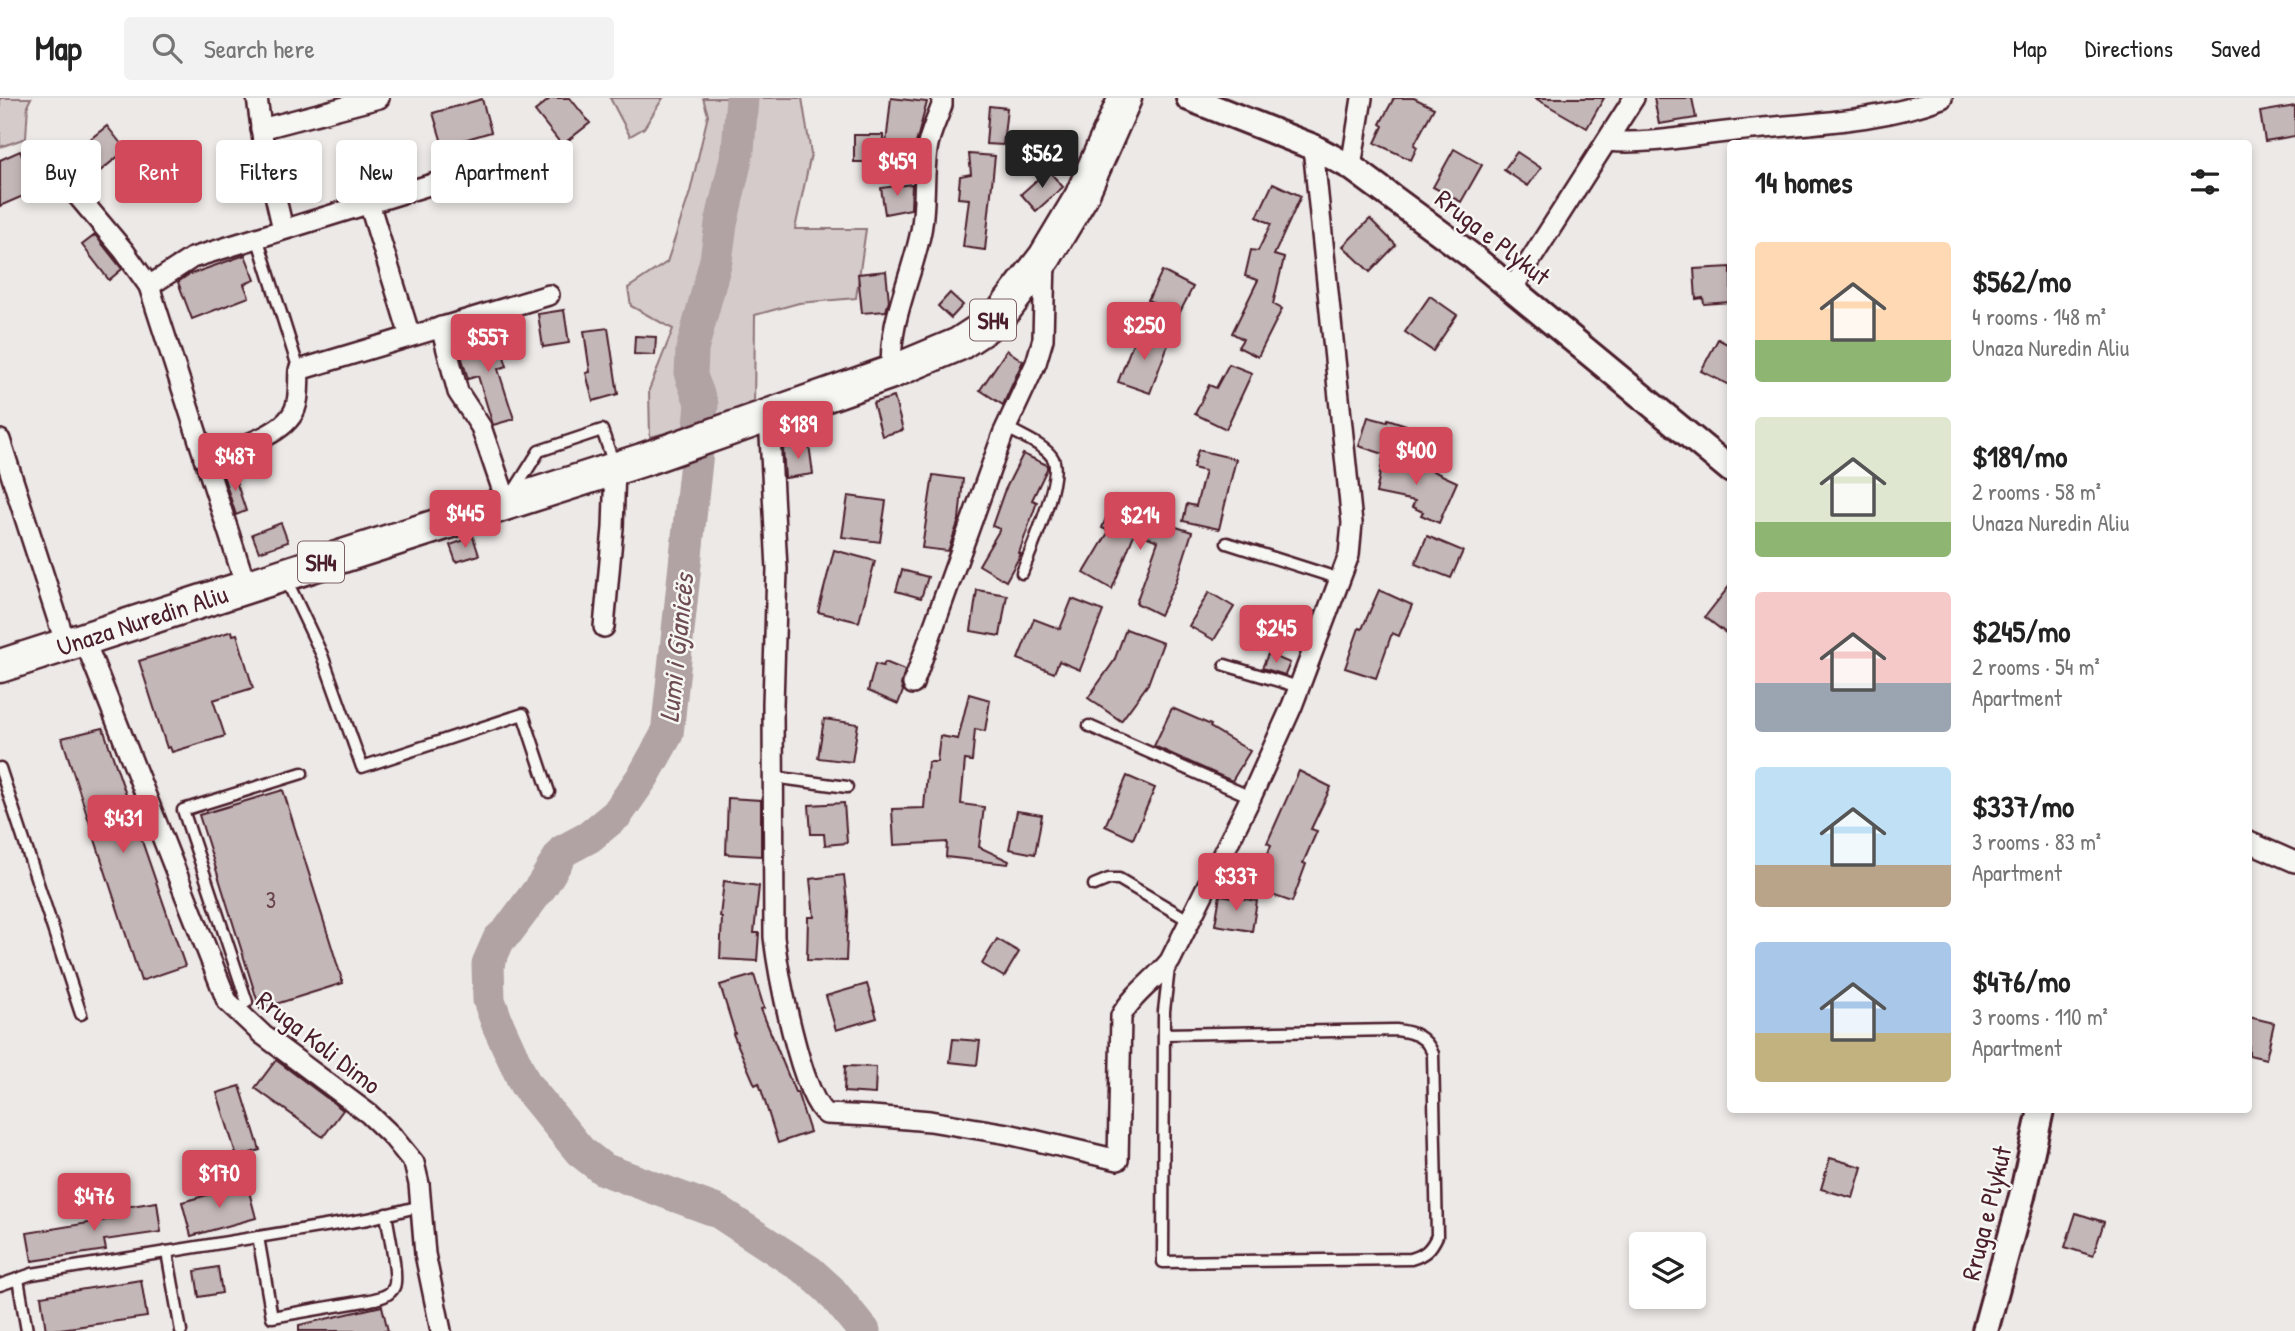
<!DOCTYPE html>
<html lang="en">
<head>
<meta charset="utf-8">
<style>
  :root { --surface:#fff; --page:#f2f2f2; --text:#222; --muted:#767676; --line:#e0e0e0; --accent:#d1495b }
  body { margin:0; font-family:"Patrick Hand",sans-serif; background:var(--page); color:var(--text); height:100vh; display:flex; flex-direction:column; font-size:26px; white-space:nowrap }
  * { box-sizing:border-box; margin:0 }
  p { font-size:23px; color:var(--muted) }
  .icon { flex:none; width:38px; height:38px; fill:none; stroke:currentColor; stroke-width:2; stroke-linecap:round; stroke-linejoin:round }
  .map { position:relative; flex:1; overflow:hidden }
  .side { position:absolute; left:1727px; top:42px; width:525px; height:973px; display:flex; flex-direction:column; background:var(--surface); border-radius:7px; box-shadow:0 4px 10px #0003 }
  .side>* { flex:none }
  .top-card { position:absolute; left:21px; top:42px; width:665px; height:63px; display:flex; gap:14px }
  .fabs { position:absolute; left:1629px; top:1134px; display:grid; gap:14px }
  .fabs a { display:grid; place-items:center; width:77px; height:77px; border-radius:7px; background:var(--surface); box-shadow:0 4px 10px #0003; font-size:35px }
  .price { position:absolute; translate:-50% -60px; padding:0 16px; border-radius:7px; background:var(--accent); color:#fff; font-size:23px; line-height:46px; filter:drop-shadow(0 2px 4px #0008) }
  .price::after { content:''; position:absolute; left:50%; top:42px; width:21px; height:16px; margin-left:-10px; background:inherit; clip-path:polygon(0 0,100% 0,50% 100%) }
  .price.current { background:#222; color:#fff }
  ul { padding:0; list-style:none }
  li { display:flex; align-items:center; gap:21px; height:175px; padding:0 28px }
  li span { display:grid; place-items:center; flex:none; width:196px; height:140px; border-radius:7px; color:#555 }
  li>.icon { margin-inline-start:auto }
  span .icon { width:84px; height:84px; fill:#fffc; stroke-width:1 }
  li b { font-size:30px }
  h2 { display:flex; justify-content:space-between; align-items:center; height:84px; padding:0 28px; font-size:30px }
  .pill { padding:0 24px; border-radius:7px; background:var(--surface); box-shadow:0 4px 10px #0003; font-size:24px; line-height:63px }
  .pill.current { background:var(--accent); color:#fff }
  header { display:flex; align-items:center; gap:42px; box-sizing:border-box; height:98px; padding:0 35px; background:var(--surface); border-bottom:2px solid var(--line) }
  header strong { font-size:33px }
  nav { display:flex; gap:38px; margin-inline-start:auto; font-size:24px }
  .search { width:490px; height:63px; background:var(--page); display:flex; align-items:center; gap:18px; box-sizing:border-box; padding:0 24px; border-radius:7px; color:var(--muted); font-size:26px }
  .map>svg:first-child { display:block }
</style>
</head>
<body>
<header>
<strong>Map</strong>
<div class="search"><svg class="icon" aria-label="search" viewBox="0 0 24 24"><circle cx="10" cy="10" r="6"/><path d="M15 15l6 6"/></svg>Search here</div>
<nav><a>Map</a><a>Directions</a><a>Saved</a></nav>
</header>
<div class="map">
<svg width="2295" height="1233" viewBox="0 0 2295 1233">
  <rect width="100%" height="100%" fill="#ece9e6"/>
  <filter id="ink" filterUnits="userSpaceOnUse"><feTurbulence type="fractalNoise" baseFrequency=".0143" numOctaves="2"/><feDisplacementMap in="SourceGraphic" scale="14" xChannelSelector="R" yChannelSelector="G"/><feConvolveMatrix kernelMatrix="1 2 1 2 8 2 1 2 1" color-interpolation-filters="sRGB"/></filter>
  <g filter="url(#ink)">
    <g fill="#d4cbca" stroke="#8f757a" stroke-width="2">
      <path d="M0,0H31L28,6L26,40L0,49Z"/>
      <path d="M610,0H663L644,30L630,38Z"/>
      <path d="M703,0H802L811,56L795,131H866L856,200L799,205L755,217L754,312L650,339L649,292L673,231L631,208L628,190L667,164L690,94L708,17Z"/>
    </g>
    <g fill="none" stroke-linecap="round" stroke-linejoin="round">
      <path stroke="#b1a2a3" stroke-width="33" d="M742,0L738,52L721,126L716,162L692,252L691,278L702,307L667,636L644,677L617,716L589,739L563,753L543,786L508,833L499,841L488,866L489,902L498,927L525,986L580,1053L603,1071L717,1113L809,1173L830,1192L864,1233"/>
    </g>
    <g fill="#c4b7b7" stroke="#4a1f2b" stroke-width="2">
      <path d="M551,0H570L590,25L562,47L535,13Z"/>
      <path d="M891,0L927,4L915,49L886,46Z"/>
      <path d="M1394,0H1414L1434,10L1414,47L1417,49L1411,62L1375,45L1383,28L1380,26Z"/>
      <path d="M1535,0H1604L1587,30Z"/>
      <path d="M1654,0H1692L1696,20L1659,26Z"/>
      <path d="M482,1L491,34L443,48L433,15Z"/>
      <path d="M989,8L1007,10L1003,47L986,46Z"/>
      <path d="M2295,8V38L2265,43L2260,14Z"/>
      <path d="M107,28L126,52L94,78L75,53Z"/>
      <rect x="854" y="37" width="29" height="27"/>
      <path d="M1454,51L1482,67L1461,104L1433,89Z"/>
      <path d="M20,53L37,92L0,108V62Z"/>
      <path d="M1517,54L1541,70L1528,88L1504,72Z"/>
      <path d="M969,56L995,58L985,152L963,149L969,101L958,100L960,78L971,76Z"/>
      <path d="M1048,72L1063,89L1036,113L1021,96Z"/>
      <path d="M1273,85L1301,98L1274,157L1284,160L1273,206L1282,211L1258,259L1238,249L1243,241L1232,235L1258,182L1245,178L1251,152L1258,153L1271,126L1257,119Z"/>
      <path d="M912,86L911,111L885,116L881,90Z"/>
      <path d="M1370,121L1396,147L1370,174L1343,148Z"/>
      <path d="M95,137L122,171L109,182L82,147Z"/>
      <path d="M245,157L255,182L244,186L249,199L192,221L178,184L188,177Z"/>
      <path d="M1731,169V204L1704,206L1703,200L1696,201L1694,171Z"/>
      <path d="M886,173L889,203L886,213L862,215L858,176Z"/>
      <path d="M1162,173L1193,189L1178,218L1148,202Z"/>
      <path d="M950,195L963,207L951,220L938,208Z"/>
      <path d="M1430,198L1457,217L1433,253L1405,234Z"/>
      <path d="M564,212L569,245L543,249L538,216Z"/>
      <path d="M608,230L618,296L593,303L586,275L590,274L584,233Z"/>
      <path d="M1138,232L1169,244L1150,295L1118,284Z"/>
      <path d="M496,234L507,268L498,271L514,321L493,327L478,278L468,281L458,247Z"/>
      <path d="M635,238L656,239L655,257L634,256Z"/>
      <path d="M1718,241L1731,248V288L1701,273Z"/>
      <path d="M1007,252L1023,263L1003,307L980,292Z"/>
      <path d="M1229,266L1252,275L1226,331L1195,316L1209,287L1216,290Z"/>
      <path d="M894,299L903,332L882,338L873,305Z"/>
      <path d="M1368,319L1387,324L1388,321L1406,327L1396,360L1359,348Z"/>
      <path d="M809,346L813,376L785,380L783,350Z"/>
      <path d="M1198,352L1236,361L1219,431L1183,423L1187,406L1196,408L1205,373L1193,370Z"/>
      <path d="M1023,356L1047,367V371L1032,402L1037,404L1019,455L1021,456L1006,483L979,467L1000,431L992,428L1004,394Z"/>
      <path d="M1383,360L1420,367L1457,384L1439,425L1421,417L1423,414L1412,409L1415,403L1376,395Z"/>
      <path d="M233,374L246,413L236,417L223,377Z"/>
      <path d="M933,377L963,381L959,422L948,453L922,450Z"/>
      <path d="M848,398L886,403L880,444L842,439Z"/>
      <path d="M1115,398L1148,411L1144,419L1192,434L1176,484L1160,517L1136,505L1158,443L1135,434L1112,491L1084,475L1109,433L1102,430Z"/>
      <path d="M281,425L288,444L259,454L252,436Z"/>
      <path d="M1427,438L1463,453L1451,480L1415,466Z"/>
      <path d="M473,439L479,457L456,464L450,447Z"/>
      <path d="M834,452L875,463L859,524L818,514Z"/>
      <path d="M902,472L928,479L921,500L896,493Z"/>
      <path d="M1731,486V539L1705,519Z"/>
      <path d="M977,492L1007,497L1000,538L971,533Z"/>
      <path d="M1379,492L1412,507L1399,538L1392,535L1376,580L1345,570L1359,530L1362,531Z"/>
      <path d="M1209,494L1234,509L1214,542L1189,528Z"/>
      <path d="M1072,501L1103,513L1080,572L1059,563L1054,575L1018,561L1034,521L1060,531Z"/>
      <path d="M1126,531L1163,545L1148,586L1121,623L1088,600L1114,563Z"/>
      <path d="M232,533L233,537L237,536L253,590L213,602L225,638L172,654L170,649L167,650L139,563Z"/>
      <path d="M1268,556L1290,565L1285,577L1262,570Z"/>
      <path d="M885,564L905,572L901,587L903,593L898,606L868,593L875,566L883,568Z"/>
      <path d="M969,596L990,602L985,633L975,631L972,663L965,662L961,706L984,709L979,749L1009,763L1008,766L946,759L947,744L894,747L892,711L924,710L928,664H937L940,638L958,641Z"/>
      <path d="M1172,610L1211,627L1210,629L1250,653L1232,683L1154,648Z"/>
      <path d="M824,621L858,626L852,664L818,660Z"/>
      <path d="M103,630L185,868L141,883L62,640Z"/>
      <path d="M1299,673L1331,689L1311,731L1317,733L1303,765L1306,766L1292,804L1255,791L1271,747L1267,745Z"/>
      <path d="M1127,678L1155,690L1133,741L1105,728Z"/>
      <path d="M283,692L343,885L260,911L199,717Z"/>
      <path d="M728,700L761,702V758L726,756Z"/>
      <path d="M844,705L847,745L825,747L824,736H811L809,707Z"/>
      <path d="M1017,713L1042,717L1035,756L1009,751Z"/>
      <path d="M844,777L848,813L846,863L807,862L808,819H814L810,781Z"/>
      <path d="M724,783L759,788L754,835H759L757,863L720,861L722,820L720,819Z"/>
      <path d="M1220,797L1257,803L1252,833L1215,827Z"/>
      <path d="M997,841L1019,854L1004,879L982,866Z"/>
      <path d="M754,877L764,910L761,911L795,994H797L810,1034L778,1045L759,985L755,987L733,936L735,935L720,887Z"/>
      <path d="M867,886L877,920L836,932L826,898Z"/>
      <path d="M2249,919L2274,925L2266,961L2249,957Z"/>
      <path d="M953,941L980,943L977,967L950,964Z"/>
      <path d="M276,962L343,1012L323,1039L255,990Z"/>
      <path d="M845,968L876,969L875,996L844,994Z"/>
      <path d="M240,988L260,1052L237,1059L217,995Z"/>
      <path d="M1830,1060L1862,1069L1853,1100L1821,1091Z"/>
      <path d="M247,1086L256,1120L191,1138L182,1104Z"/>
      <path d="M157,1104L161,1134L104,1142L106,1152L32,1163L27,1135L119,1120L118,1110Z"/>
      <path d="M2076,1115L2104,1124L2093,1158L2065,1149Z"/>
      <path d="M218,1169L222,1195L199,1199L195,1173Z"/>
      <path d="M141,1182L147,1219L46,1233L41,1198Z"/>
      <path d="M382,1208L388,1233H299V1227Z"/>
    </g>
    <g fill="none" stroke-linecap="round" stroke-linejoin="round">
      <g stroke="#4a1f2b" stroke-width="15">
        <g id="service">
          <path d="M257,139L299,272"/>
          <path d="M1006,329C1020,338 1043,346 1052,359C1065,376 1030,454 1022,475"/>
          <path d="M512,396L539,353L602,332L614,366"/>
          <path d="M1227,445L1340,481"/>
          <path d="M285,479L322,557L362,669L523,616L549,694"/>
          <path d="M1225,567L1299,589"/>
          <path d="M1089,628L1251,699"/>
          <path d="M0,670L81,916"/>
          <path d="M773,679L847,689"/>
          <path d="M1094,787L1109,781H1119L1190,823"/>
          <path d="M247,904L183,712L302,675"/>
          <path d="M1164,936L1396,932C1413,934 1426,938 1433,956L1437,1138C1431,1151 1425,1157 1411,1161L1163,1164L1164,913L1169,870"/>
          <path d="M258,1139L272,1219L370,1202C379,1200 390,1198 394,1189C399,1179 388,1130 386,1116"/>
          <path d="M167,1154L181,1233"/>
          <path d="M18,1181L27,1233"/>
          <path d="M0,1187L32,1176L368,1121L421,1108"/>
        </g>
      </g>
      <g stroke="#4a1f2b" stroke-width="24">
        <g id="minor">
          <path d="M257,0L264,50L283,131"/>
          <path d="M261,31L379,0"/>
          <path d="M1607,43C1649,47 1693,37 1735,33C1804,25 1877,25 1942,0"/>
          <path d="M1351,69L1362,0"/>
          <path d="M72,91L124,153L149,188L246,488"/>
          <path d="M369,105L410,238"/>
          <path d="M149,188L192,160L507,63"/>
          <path d="M1512,191L1634,0"/>
          <path d="M441,229L458,294L481,329L507,405"/>
          <path d="M892,274C887,226 912,180 921,133C926,107 923,79 927,52C929,36 937,22 942,7V0"/>
          <path d="M769,318L777,471L773,606L774,839C778,873 801,998 826,1016L872,1018L930,1023L1008,1036L1118,1062L1121,918C1133,896 1155,882 1170,863L1251,699L1292,608L1349,457L1352,425L1313,49"/>
          <path d="M0,342L66,547"/>
          <path d="M204,361C231,351 284,339 295,311C300,299 298,284 299,272L549,197"/>
          <path d="M604,529L613,430L615,370"/>
          <path d="M84,541L227,903L263,937L369,1016L392,1038L414,1065L419,1086L425,1156L441,1233"/>
          <path d="M913,586L1003,336L1036,265L1043,241L1045,160"/>
          <path d="M2249,744L2295,764"/>
        </g>
      </g>
      <g stroke="#4a1f2b" stroke-width="30">
        <g id="tertiary">
          <path d="M1189,0L1313,49L1351,69L1473,159L1731,372"/>
          <path d="M1985,1233L2022,1098L2041,1012"/>
        </g>
      </g>
      <g stroke="#4a1f2b" stroke-width="37">
        <path id="primary" d="M0,568L642,362L892,274L959,246L982,231L1002,215L1045,159L1081,99L1125,0"/>
      </g>
      <use href="#service" stroke="#f6f6f2" stroke-width="10"/>
      <use href="#minor" stroke="#f6f6f2" stroke-width="19"/>
      <use href="#tertiary" stroke="#f6f6f2" stroke-width="24"/>
      <use href="#primary" stroke="#f6f6f2" stroke-width="32"/>
    </g>
  </g>
  <g text-anchor="middle" dominant-baseline="central" stroke-width="5" stroke-linejoin="round" paint-order="stroke">
    <g font-size="23" fill="#68454e">
      <text x="271" y="801">3</text>
    </g>
    <g fill="#f6f6f2" stroke="#7e6067" stroke-width="2">
      <rect x="970" y="201.5" width="46" height="41" rx="5"/>
      <rect x="298" y="443.5" width="46" height="41" rx="5"/>
    </g>
    <g font-size="24" font-weight="bold" fill="#4a1f2b">
      <text x="993" y="222">SH4</text>
      <text x="321" y="464">SH4</text>
    </g>
    <g font-size="26" fill="#4a1f2b" stroke="#f6f6f2">
      <text transform="translate(1493 139) rotate(38)">Rruga e Plykut</text>
      <text transform="translate(142 522) rotate(-18)">Unaza Nuredin Aliu</text>
      <text transform="translate(319 944) rotate(38)">Rruga Koli Dimo</text>
      <text transform="translate(1986 1115) rotate(-76)">Rruga e Plykut</text>
    </g>
    <g font-size="28" font-style="italic" fill="#6e4d55" stroke="#f6f6f2">
      <text transform="translate(676 550) rotate(-84)">Lumi i Gjanicës</text>
    </g>
  </g>
</svg>
<div class="fabs">
<a><svg class="icon" aria-label="layers" viewBox="0 0 24 24"><path d="M12 4l9 5-9 5-9-5zM3 14l9 5 9-5"/></svg></a>
</div>
<b class="price current" style="left:1042px;top:92px">$562</b>
<b class="price" style="left:897px;top:100px">$459</b>
<b class="price" style="left:1144px;top:264px">$250</b>
<b class="price" style="left:488px;top:276px">$557</b>
<b class="price" style="left:798px;top:363px">$189</b>
<b class="price" style="left:1416px;top:389px">$400</b>
<b class="price" style="left:235px;top:395px">$487</b>
<b class="price" style="left:465px;top:452px">$445</b>
<b class="price" style="left:1140px;top:454px">$214</b>
<b class="price" style="left:1276px;top:567px">$245</b>
<b class="price" style="left:123px;top:757px">$431</b>
<b class="price" style="left:1236px;top:815px">$337</b>
<b class="price" style="left:219px;top:1112px">$170</b>
<b class="price" style="left:94px;top:1135px">$476</b>
<div class="top-card">
<a class="pill">Buy</a>
<a class="pill current">Rent</a>
<a class="pill">Filters</a>
<a class="pill">New</a>
<a class="pill">Apartment</a>
</div>
<section class="side">
<h2>14 homes<svg class="icon" aria-label="filters" viewBox="0 0 24 24"><path d="M4 7h16M4 17h16"/><circle cx="9" cy="7" r="2"/><circle cx="15" cy="17" r="2"/></svg></h2>
<ul>
<li><span style="background:linear-gradient(#ffd9b3 70%,#8fb573 0)"><svg class="icon" aria-label="home" viewBox="0 0 24 24"><path d="M3 11l9-7 9 7M6 9v11h12V9"/></svg></span><div><b>$562/mo</b><p>4 rooms · 148 m²</p><p>Unaza Nuredin Aliu</p></div></li>
<li><span style="background:linear-gradient(#dfe7d0 75%,#8fb573 0)"><svg class="icon" aria-label="home" viewBox="0 0 24 24"><path d="M3 11l9-7 9 7M6 9v11h12V9"/></svg></span><div><b>$189/mo</b><p>2 rooms · 58 m²</p><p>Unaza Nuredin Aliu</p></div></li>
<li><span style="background:linear-gradient(#f6c9c9 65%,#9aa5b1 0)"><svg class="icon" aria-label="home" viewBox="0 0 24 24"><path d="M3 11l9-7 9 7M6 9v11h12V9"/></svg></span><div><b>$245/mo</b><p>2 rooms · 54 m²</p><p>Apartment</p></div></li>
<li><span style="background:linear-gradient(#bfe0f5 70%,#b9a48a 0)"><svg class="icon" aria-label="home" viewBox="0 0 24 24"><path d="M3 11l9-7 9 7M6 9v11h12V9"/></svg></span><div><b>$337/mo</b><p>3 rooms · 83 m²</p><p>Apartment</p></div></li>
<li><span style="background:linear-gradient(#a9c7e8 65%,#c2b280 0)"><svg class="icon" aria-label="home" viewBox="0 0 24 24"><path d="M3 11l9-7 9 7M6 9v11h12V9"/></svg></span><div><b>$476/mo</b><p>3 rooms · 110 m²</p><p>Apartment</p></div></li>
</ul>
</section>
</div>
</body>
</html>
